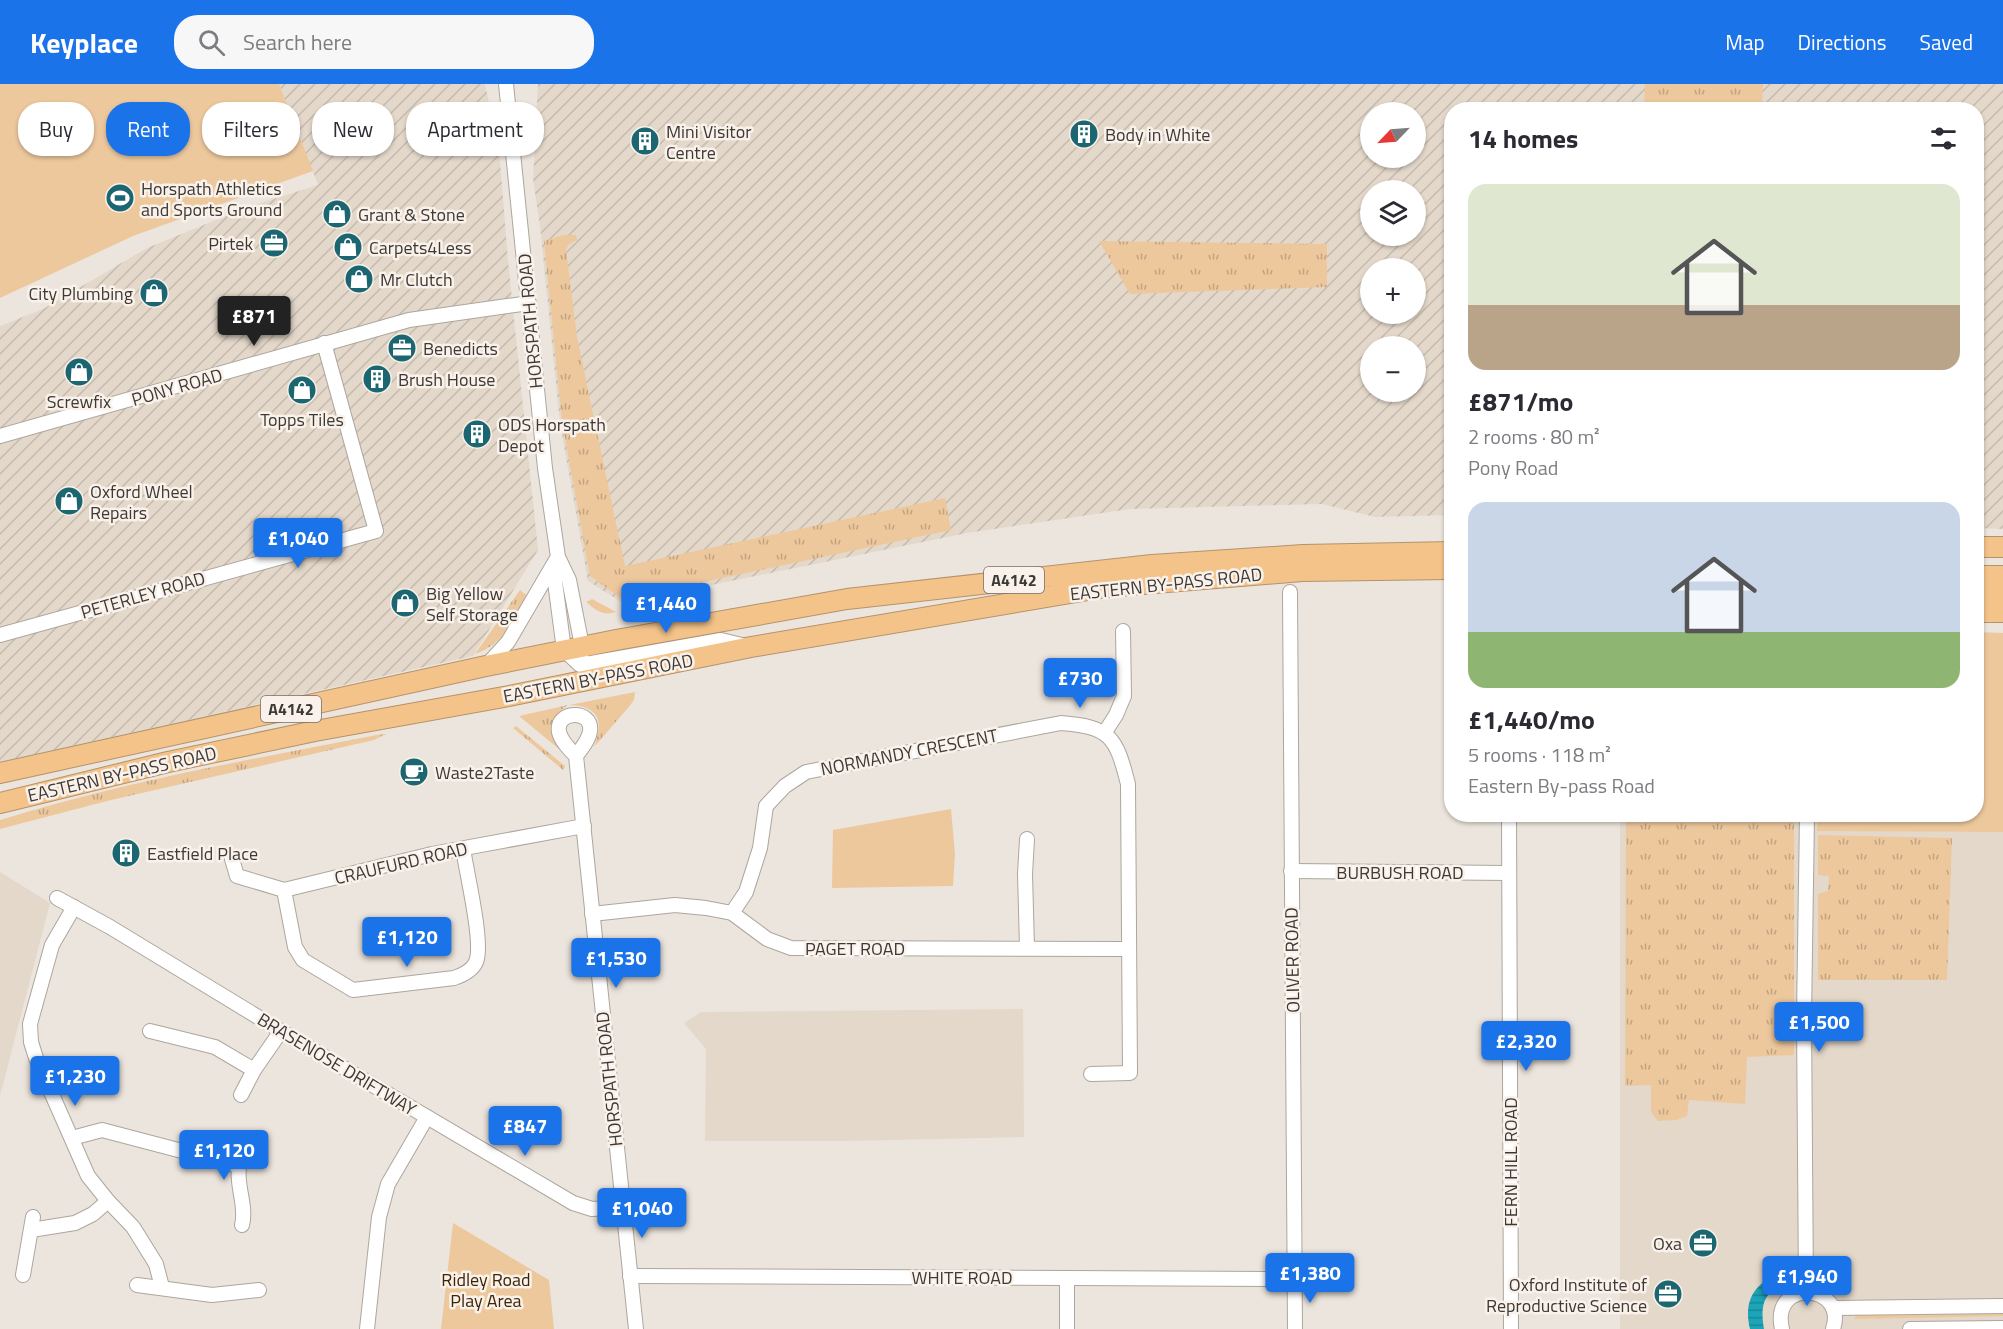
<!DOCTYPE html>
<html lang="en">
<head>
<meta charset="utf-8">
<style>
  :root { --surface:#fff; --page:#f7f7f7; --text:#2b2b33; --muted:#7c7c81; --accent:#1a73e8 }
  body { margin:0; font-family:"Titillium Web",sans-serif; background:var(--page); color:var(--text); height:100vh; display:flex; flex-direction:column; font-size:22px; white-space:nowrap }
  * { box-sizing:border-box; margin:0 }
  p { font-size:20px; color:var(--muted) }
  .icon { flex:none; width:33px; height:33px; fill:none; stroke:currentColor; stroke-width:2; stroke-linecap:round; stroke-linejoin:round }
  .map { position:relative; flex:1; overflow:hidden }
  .details { position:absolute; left:1444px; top:18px; width:540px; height:720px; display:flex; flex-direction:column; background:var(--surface); border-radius:24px; box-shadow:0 2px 4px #0004 }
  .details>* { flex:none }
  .guide { position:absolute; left:18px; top:18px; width:570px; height:54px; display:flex; gap:12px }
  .needle { width:39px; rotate:245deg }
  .fabs { position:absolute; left:1360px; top:18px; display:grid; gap:12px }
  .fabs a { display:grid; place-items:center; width:66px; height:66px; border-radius:50%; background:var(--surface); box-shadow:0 2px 4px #0004; font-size:30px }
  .price { position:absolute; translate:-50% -51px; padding:0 14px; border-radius:6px; background:var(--accent); color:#fff; font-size:20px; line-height:39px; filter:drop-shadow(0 2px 3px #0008) }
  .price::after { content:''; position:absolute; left:50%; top:36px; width:18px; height:14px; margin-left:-9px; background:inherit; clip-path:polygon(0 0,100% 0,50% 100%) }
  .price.on { background:#222; color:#fff }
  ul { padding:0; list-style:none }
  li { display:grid; align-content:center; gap:12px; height:318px; padding:0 24px }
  li span { display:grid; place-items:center; height:186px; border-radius:18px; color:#555 }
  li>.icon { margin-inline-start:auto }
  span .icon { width:108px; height:108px; fill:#fffc; stroke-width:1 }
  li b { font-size:26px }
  h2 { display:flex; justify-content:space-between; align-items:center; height:72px; padding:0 24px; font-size:26px }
  .chip { padding:0 21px; border-radius:24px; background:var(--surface); box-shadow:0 2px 4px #0004; font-size:21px; line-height:54px }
  .chip.on { background:var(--accent); color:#fff }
  header { display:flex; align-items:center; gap:36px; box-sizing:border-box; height:84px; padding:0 30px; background:var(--accent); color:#fff }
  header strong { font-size:28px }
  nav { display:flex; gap:33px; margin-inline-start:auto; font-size:21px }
  .search { width:420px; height:54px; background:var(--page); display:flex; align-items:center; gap:15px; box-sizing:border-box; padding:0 21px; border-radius:24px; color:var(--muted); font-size:22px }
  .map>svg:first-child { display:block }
</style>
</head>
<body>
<header>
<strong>Keyplace</strong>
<div class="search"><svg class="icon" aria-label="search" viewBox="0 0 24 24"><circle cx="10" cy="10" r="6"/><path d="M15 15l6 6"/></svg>Search here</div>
<nav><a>Map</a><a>Directions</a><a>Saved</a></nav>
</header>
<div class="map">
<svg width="2003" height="1245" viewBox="0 0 2003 1245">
  <defs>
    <pattern id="industrial-furrows" width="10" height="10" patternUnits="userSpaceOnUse" patternTransform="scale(1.5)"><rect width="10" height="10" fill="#e4d8ca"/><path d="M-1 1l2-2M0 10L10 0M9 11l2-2" fill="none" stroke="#c4baae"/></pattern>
    <pattern id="grass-tufts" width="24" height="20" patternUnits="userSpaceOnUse" patternTransform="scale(1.5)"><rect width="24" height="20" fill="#edc89d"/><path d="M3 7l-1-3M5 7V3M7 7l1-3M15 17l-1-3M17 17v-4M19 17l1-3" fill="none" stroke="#c1a381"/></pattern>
    <pattern id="water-rules" width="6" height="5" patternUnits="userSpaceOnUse" patternTransform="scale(1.5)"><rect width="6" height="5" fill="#1ca4b8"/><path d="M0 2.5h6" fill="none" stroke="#1a8796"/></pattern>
  </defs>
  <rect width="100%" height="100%" fill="#ece5dd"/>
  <g fill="#e4d8ca">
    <path d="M2003,550V1245H1620V731L1977,730Z"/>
    <path d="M0,788L50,819L0,1012Z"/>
    <path d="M1023,925L1024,1053L847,1057H705L706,965L684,939L701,928Z"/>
  </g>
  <g fill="url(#industrial-furrows)" fill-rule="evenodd">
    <path d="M279,0H485L499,65L508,177L538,466L473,572L0,678V242L43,225L147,164L248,123L318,101Z"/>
    <path d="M538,0H2003V445L1977,444V26H1452V431L1375,433L1322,420L1130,425L967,449L623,519L588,497L560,339L540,142L533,95ZM1371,28H1416V74H1371ZM1371,106H1416V152H1371ZM1371,184H1416V230H1371ZM1371,262H1416V308H1371Z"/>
  </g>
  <g fill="url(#grass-tufts)">
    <path d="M1645,0H1763L1762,25H1644Z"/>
    <path d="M563,151H576L577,156L569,160L566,165L577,253L625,482L945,414L951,446L622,515L590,492L562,337L544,157Z"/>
    <path d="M1099,157L1327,160V203L1130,210Z"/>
    <path d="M520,506L529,513C514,536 503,561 475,570Z"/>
    <path d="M592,515L616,528C604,532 595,527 587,518Z"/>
    <path d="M635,608L634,616L628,624L594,663C604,638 600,622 569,621Z"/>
    <path d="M568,621C552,631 544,649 560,663L559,665L519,632Z"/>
    <path d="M516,642L565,682L563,686L513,644Z"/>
    <path d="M382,650H386L374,656L111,716L0,745V736C125,697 254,675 382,650Z"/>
    <path d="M1626,731H1794V971L1747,973L1745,1020L1689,1016L1687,1032L1677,1036L1658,1037L1651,1028V1001L1625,1002Z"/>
    <path d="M1818,751L1952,754L1947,896H1818V810L1828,807L1829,792L1818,791Z"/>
    <path d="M2003,1228V1232L1855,1235V1230Z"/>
  </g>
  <g fill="#edc89d">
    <path d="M0,0H279L313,87L133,152L0,214Z"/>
    <path d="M1977,548L2003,549V748L1817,747L1818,731L1977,730Z"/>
    <path d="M951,725L955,770L953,802L832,804L833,746Z"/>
    <path d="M453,1139L549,1196L554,1245H441Z"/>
  </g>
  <path fill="url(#water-rules)" d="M1769,1194L1774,1199V1206C1760,1215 1762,1231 1764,1245H1750C1745,1223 1749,1207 1769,1194Z"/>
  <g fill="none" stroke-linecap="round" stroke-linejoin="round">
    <g stroke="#aca69e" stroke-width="16">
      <g id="minor">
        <path d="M506,0L545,384L558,473L555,498L564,566L580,581L721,556L746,562"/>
        <path d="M0,352L409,236L529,219"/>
        <path d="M559,475L569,496L582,562L581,572"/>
        <path d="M1290,508L1295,1245"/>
        <path d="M0,551L376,447L324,259"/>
        <path d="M486,582L508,558L556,476"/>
        <path d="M1105,648L1116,631L1124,612L1123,547"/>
        <path d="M576,672C581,665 589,656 590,647C593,625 555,626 559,648C561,657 570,666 576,672L636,1245"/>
        <path d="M1509,730L1511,1245"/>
        <path d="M1027,755L1025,790L1027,864"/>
        <path d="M232,775L237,792L284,806L432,770L584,742"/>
        <path d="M1291,787L1509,789"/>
        <path d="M284,806L295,863L303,876L353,906L454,894C463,891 472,887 476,878C484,860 466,787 463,764"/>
        <path d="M57,814L110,843L281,947L573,1119L592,1125L623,1123"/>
        <path d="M74,823L52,861L30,940L31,958L36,974L88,1092L108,1117L133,1143L156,1180L162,1203"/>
        <path d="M732,829L746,808L760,764L766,722L785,702L806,688L1061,639C1111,643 1116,653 1128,700L1130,989L1091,990"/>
        <path d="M592,830L675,821L706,824L732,829L767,855L791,864L1128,865"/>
        <path d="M150,947L215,963L254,986"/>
        <path d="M241,1011L254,986L281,947"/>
        <path d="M72,1054L102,1046L239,1082"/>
        <path d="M242,1141C247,1122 236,1102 239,1083C240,1077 245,1070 248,1065"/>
        <path d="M31,1146L75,1139L93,1130L108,1117"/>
        <path d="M23,1191L33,1133"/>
        <path d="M630,1192L1294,1195"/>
        <path d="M137,1201L212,1211L259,1206"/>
        <path d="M1806,1207L1804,933L1807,730"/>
        <path d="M1833,1224L2003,1222"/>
        <path d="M367,1245L379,1133L388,1100L427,1033"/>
        <path d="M1067,1245V1194"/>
        <path d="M1782,1245C1770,1193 1848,1200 1833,1245"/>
        <path d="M1910,1245L2003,1244"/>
      </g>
    </g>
    <g stroke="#b4936c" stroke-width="22">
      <g id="highway">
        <path d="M1977,463H2003"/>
        <path d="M1977,492H2003"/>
        <path d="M1977,510H2003"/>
        <path d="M1977,528H2003"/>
        <path d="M0,689L486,582L616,556L847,515L1152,481L1303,471L1452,468"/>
        <path d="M0,719L168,678L315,647L509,612L751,563L1106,503L1302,487L1452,485"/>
      </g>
    </g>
    <use href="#minor" stroke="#fff" stroke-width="14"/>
    <use href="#highway" stroke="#f4c389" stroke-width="20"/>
  </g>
  <defs>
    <g id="building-disc" transform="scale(1.5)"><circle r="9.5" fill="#1c6672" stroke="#faf2ea"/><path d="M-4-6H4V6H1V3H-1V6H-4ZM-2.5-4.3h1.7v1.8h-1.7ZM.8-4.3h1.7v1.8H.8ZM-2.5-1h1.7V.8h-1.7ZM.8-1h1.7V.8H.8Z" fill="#fff"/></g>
    <g id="stadium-disc" transform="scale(1.5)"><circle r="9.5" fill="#1c6672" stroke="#faf2ea"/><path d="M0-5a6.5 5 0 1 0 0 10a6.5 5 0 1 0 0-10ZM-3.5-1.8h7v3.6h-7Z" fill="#fff"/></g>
    <g id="shop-disc" transform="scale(1.5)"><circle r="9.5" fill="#1c6672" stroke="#faf2ea"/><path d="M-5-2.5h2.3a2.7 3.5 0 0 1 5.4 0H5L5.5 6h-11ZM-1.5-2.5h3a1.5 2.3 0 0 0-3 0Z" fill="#fff"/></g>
    <g id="office-disc" transform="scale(1.5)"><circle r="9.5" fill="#1c6672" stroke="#faf2ea"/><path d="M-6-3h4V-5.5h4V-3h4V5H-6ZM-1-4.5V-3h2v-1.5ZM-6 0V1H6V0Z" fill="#fff"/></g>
    <g id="cafe-disc" transform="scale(1.5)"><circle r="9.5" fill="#1c6672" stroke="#faf2ea"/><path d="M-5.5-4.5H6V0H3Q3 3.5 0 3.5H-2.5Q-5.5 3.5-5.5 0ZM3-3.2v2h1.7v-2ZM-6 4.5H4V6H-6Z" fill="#fff"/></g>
  </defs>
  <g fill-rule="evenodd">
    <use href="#building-disc" x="1084" y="50"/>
    <use href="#building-disc" x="645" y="57"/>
    <use href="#stadium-disc" x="120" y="114"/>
    <use href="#shop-disc" x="337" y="130"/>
    <use href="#office-disc" x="274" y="159"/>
    <use href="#shop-disc" x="348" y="163"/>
    <use href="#shop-disc" x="359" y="195"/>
    <use href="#shop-disc" x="154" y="209"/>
    <use href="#office-disc" x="402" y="264"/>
    <use href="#shop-disc" x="79" y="288"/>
    <use href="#building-disc" x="377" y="295"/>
    <use href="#shop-disc" x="302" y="306"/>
    <use href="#building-disc" x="477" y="350"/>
    <use href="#shop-disc" x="69" y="417"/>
    <use href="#shop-disc" x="405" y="519"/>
    <use href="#cafe-disc" x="414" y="688"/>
    <use href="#building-disc" x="126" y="769"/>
    <use href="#office-disc" x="1703" y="1159"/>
    <use href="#office-disc" x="1668" y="1210"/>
  </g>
  <g text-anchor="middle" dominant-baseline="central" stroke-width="5" stroke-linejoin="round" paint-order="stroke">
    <g fill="#faf2ea" stroke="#75706c" stroke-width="1.5">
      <rect x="984" y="483" width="60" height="26" rx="4.5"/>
      <rect x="261" y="612" width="60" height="26" rx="4.5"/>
    </g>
    <g font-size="16" font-weight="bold" fill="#3c3936">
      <text x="1014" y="496">A4142</text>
      <text x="291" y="625">A4142</text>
    </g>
    <g font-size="18" fill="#3c3936" stroke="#faf2ea" text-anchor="start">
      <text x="666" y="47">Mini Visitor<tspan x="666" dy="21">Centre</tspan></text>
      <text x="1105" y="50">Body in White</text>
      <text x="141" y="104">Horspath Athletics<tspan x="141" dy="21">and Sports Ground</tspan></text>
      <text x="358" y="130">Grant &amp; Stone</text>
      <text x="253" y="159" text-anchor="end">Pirtek</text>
      <text x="369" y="163">Carpets4Less</text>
      <text x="380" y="195">Mr Clutch</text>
      <text x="133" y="209" text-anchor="end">City Plumbing</text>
      <text x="423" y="264">Benedicts</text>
      <text x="398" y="295">Brush House</text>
      <text x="79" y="317" text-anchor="middle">Screwfix</text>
      <text x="302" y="335" text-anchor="middle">Topps Tiles</text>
      <text x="498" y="340">ODS Horspath<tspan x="498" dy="21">Depot</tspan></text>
      <text x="90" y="407">Oxford Wheel<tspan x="90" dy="21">Repairs</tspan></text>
      <text x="426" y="509">Big Yellow<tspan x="426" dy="21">Self Storage</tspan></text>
      <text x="435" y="688">Waste2Taste</text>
      <text x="147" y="769">Eastfield Place</text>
      <text x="1682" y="1159" text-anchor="end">Oxa</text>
      <text x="1647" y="1200" text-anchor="end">Oxford Institute of<tspan x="1647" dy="21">Reproductive Science</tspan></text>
    </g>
    <g font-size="18" fill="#3c3936" stroke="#faf2ea">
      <text transform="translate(530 237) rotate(-95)">HORSPATH ROAD</text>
      <text transform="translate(177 303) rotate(-16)">PONY ROAD</text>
      <text transform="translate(1166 500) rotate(-6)">EASTERN BY-PASS ROAD</text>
      <text transform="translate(143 511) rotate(-16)">PETERLEY ROAD</text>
      <text transform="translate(598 594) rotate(-11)">EASTERN BY-PASS ROAD</text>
      <text transform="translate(909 668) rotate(-11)">NORMANDY CRESCENT</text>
      <text transform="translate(122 690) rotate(-13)">EASTERN BY-PASS ROAD</text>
      <text transform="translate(401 779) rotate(-13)">CRAUFURD ROAD</text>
      <text x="1400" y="788">BURBUSH ROAD</text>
      <text x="855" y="864">PAGET ROAD</text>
      <text transform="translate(1292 876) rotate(-91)">OLIVER ROAD</text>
      <text transform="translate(337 980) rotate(31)">BRASENOSE DRIFTWAY</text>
      <text transform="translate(609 995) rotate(-96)">HORSPATH ROAD</text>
      <text transform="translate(1510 1078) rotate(-90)">FERN HILL ROAD</text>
      <text x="962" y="1193">WHITE ROAD</text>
    </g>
    <g font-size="18" fill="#3d2607" stroke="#faf2ea">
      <text x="486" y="1195">Ridley Road<tspan x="486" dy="21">Play Area</tspan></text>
    </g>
  </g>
</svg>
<div class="fabs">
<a><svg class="needle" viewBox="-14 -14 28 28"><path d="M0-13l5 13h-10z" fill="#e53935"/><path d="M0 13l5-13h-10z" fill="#7c7c81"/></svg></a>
<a><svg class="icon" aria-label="layers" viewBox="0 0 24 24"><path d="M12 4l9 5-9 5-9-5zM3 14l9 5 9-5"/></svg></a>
<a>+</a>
<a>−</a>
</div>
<b class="price on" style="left:254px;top:263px">£871</b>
<b class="price" style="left:298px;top:485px">£1,040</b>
<b class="price" style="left:666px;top:550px">£1,440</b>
<b class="price" style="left:1080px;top:625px">£730</b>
<b class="price" style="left:407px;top:884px">£1,120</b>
<b class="price" style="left:616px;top:905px">£1,530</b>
<b class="price" style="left:1819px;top:969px">£1,500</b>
<b class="price" style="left:1526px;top:988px">£2,320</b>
<b class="price" style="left:75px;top:1023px">£1,230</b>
<b class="price" style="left:525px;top:1073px">£847</b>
<b class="price" style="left:224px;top:1097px">£1,120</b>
<b class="price" style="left:642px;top:1155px">£1,040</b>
<b class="price" style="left:1310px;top:1220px">£1,380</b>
<b class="price" style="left:1807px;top:1223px">£1,940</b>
<div class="guide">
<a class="chip">Buy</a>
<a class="chip on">Rent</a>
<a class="chip">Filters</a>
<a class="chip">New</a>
<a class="chip">Apartment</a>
</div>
<section class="details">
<h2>14 homes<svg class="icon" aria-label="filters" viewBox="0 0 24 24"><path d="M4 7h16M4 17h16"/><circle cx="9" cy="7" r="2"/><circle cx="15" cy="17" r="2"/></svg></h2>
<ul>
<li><span style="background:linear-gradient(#dfe7d0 65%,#b9a48a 0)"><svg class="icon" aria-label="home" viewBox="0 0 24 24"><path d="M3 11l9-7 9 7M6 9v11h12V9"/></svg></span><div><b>£871/mo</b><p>2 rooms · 80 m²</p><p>Pony Road</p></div></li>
<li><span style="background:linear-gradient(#c9d6e8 70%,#8fb573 0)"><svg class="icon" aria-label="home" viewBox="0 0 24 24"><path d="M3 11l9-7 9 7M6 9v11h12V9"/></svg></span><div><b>£1,440/mo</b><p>5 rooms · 118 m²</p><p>Eastern By-pass Road</p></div></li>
</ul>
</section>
</div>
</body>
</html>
